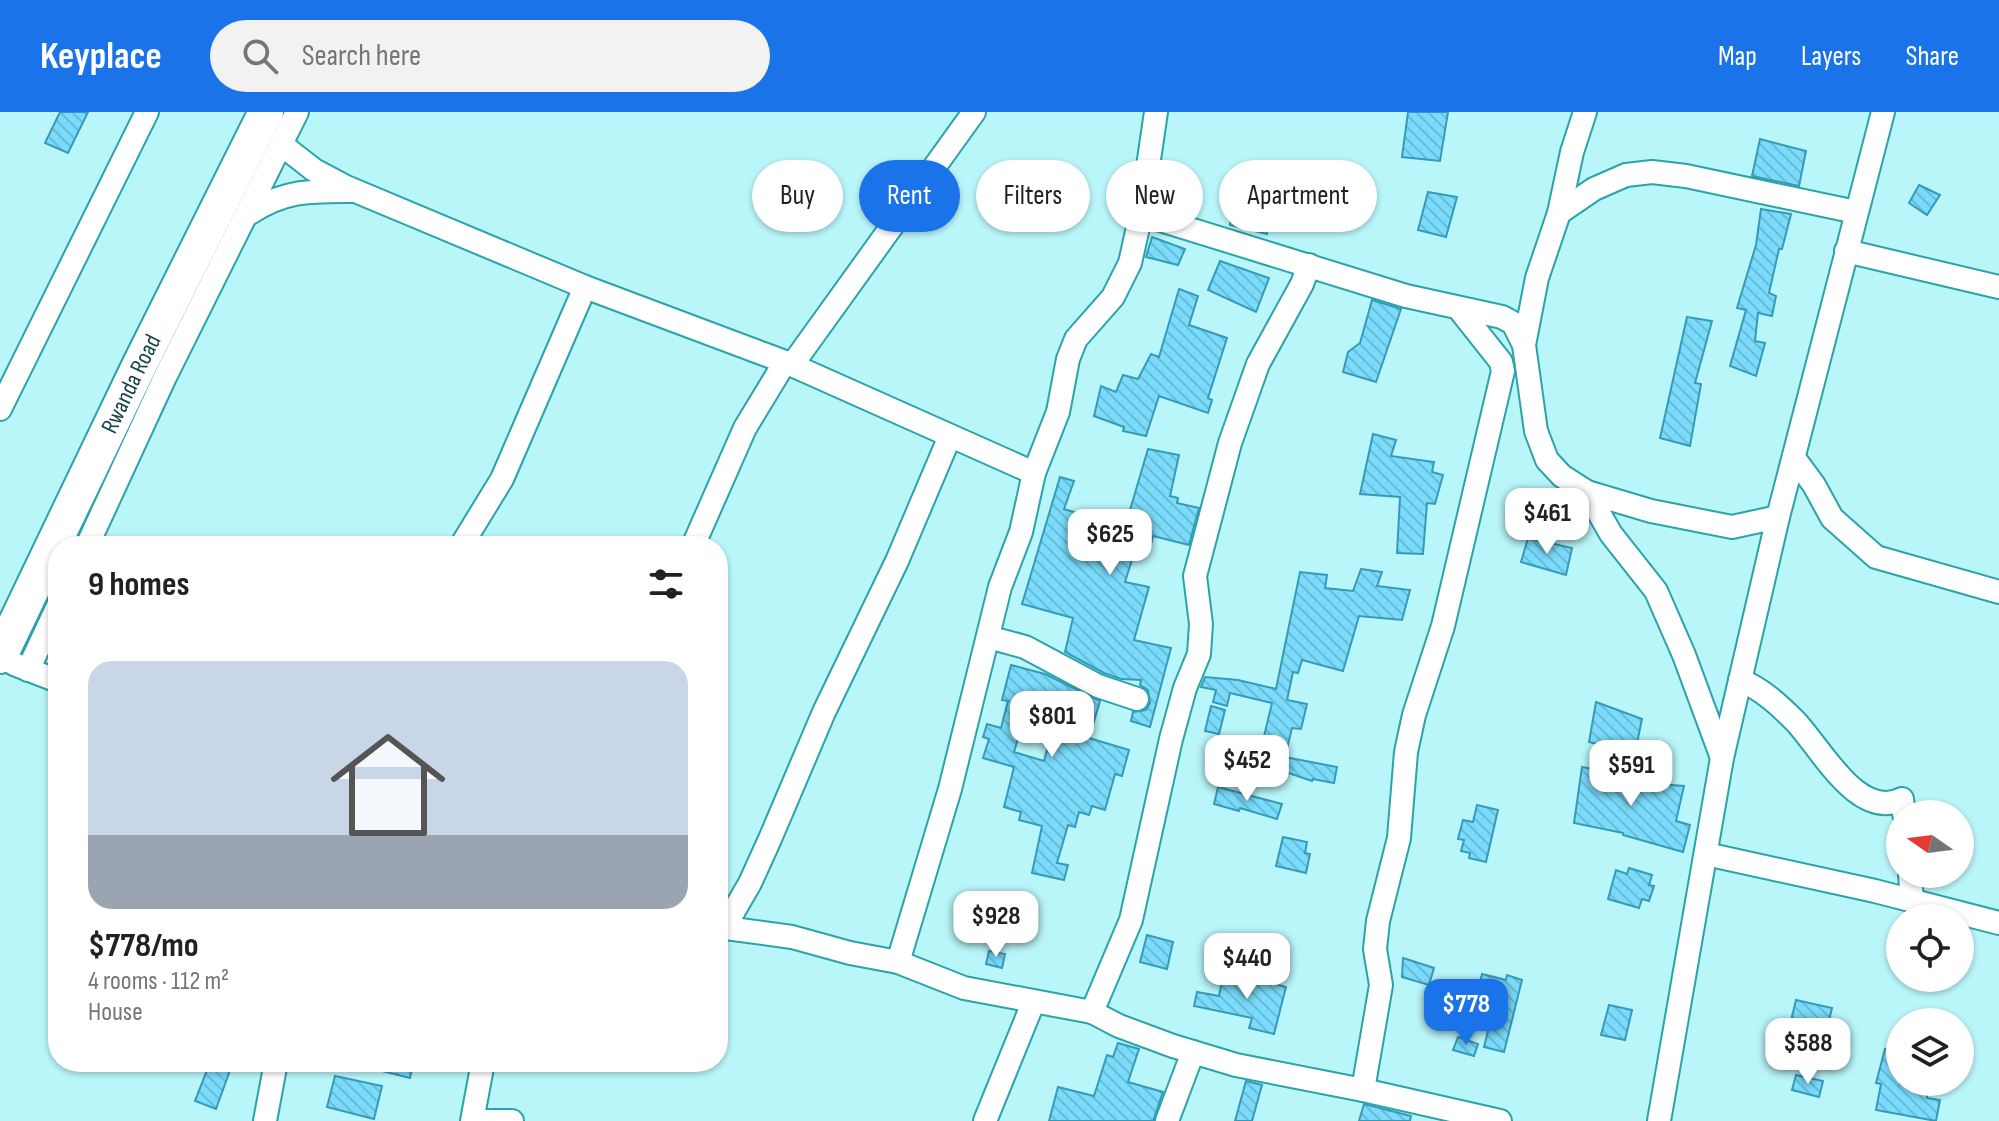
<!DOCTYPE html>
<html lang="en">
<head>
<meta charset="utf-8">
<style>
  :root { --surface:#fff; --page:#f2f2f2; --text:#202124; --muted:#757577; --accent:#1a73e8 }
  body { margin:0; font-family:"Sofia Sans Condensed",sans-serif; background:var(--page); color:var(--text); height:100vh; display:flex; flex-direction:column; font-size:30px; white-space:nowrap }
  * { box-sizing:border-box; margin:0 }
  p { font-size:26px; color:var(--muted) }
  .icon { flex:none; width:44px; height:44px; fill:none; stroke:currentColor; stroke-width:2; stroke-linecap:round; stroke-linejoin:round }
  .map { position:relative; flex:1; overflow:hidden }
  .side { position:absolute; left:48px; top:424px; width:680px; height:536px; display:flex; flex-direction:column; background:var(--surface); border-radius:32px; box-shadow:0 2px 6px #0004 }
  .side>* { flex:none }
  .hud { position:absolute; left:752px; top:48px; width:760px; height:72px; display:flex; gap:16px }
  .needle { width:52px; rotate:284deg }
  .fabs { position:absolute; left:1886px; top:688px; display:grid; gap:16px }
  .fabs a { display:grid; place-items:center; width:88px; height:88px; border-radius:50%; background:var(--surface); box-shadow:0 2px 6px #0004; font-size:40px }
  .price { position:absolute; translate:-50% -68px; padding:0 18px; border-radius:16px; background:#fff; color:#222; font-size:26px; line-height:52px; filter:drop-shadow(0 2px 4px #0008) }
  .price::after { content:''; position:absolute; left:50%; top:48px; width:24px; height:18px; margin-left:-12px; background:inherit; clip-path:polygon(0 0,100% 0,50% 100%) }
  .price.selected { background:var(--accent); color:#fff }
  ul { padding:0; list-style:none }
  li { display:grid; align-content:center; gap:16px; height:424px; padding:0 40px }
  li span { display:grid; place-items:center; height:248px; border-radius:24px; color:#555 }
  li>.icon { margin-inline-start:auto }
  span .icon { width:144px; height:144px; fill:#fffc; stroke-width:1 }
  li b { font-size:34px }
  h2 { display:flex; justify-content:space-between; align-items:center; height:96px; padding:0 40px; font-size:34px }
  .chip { padding:0 28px; border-radius:36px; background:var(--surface); box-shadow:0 2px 6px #0004; font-size:28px; line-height:72px }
  .chip.selected { background:var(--accent); color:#fff }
  header { display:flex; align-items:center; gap:48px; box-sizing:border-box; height:112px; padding:0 40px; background:var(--accent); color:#fff }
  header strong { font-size:38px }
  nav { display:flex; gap:44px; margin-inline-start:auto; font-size:28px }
  .search { width:560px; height:72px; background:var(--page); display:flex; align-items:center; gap:20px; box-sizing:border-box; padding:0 28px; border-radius:44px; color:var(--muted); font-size:30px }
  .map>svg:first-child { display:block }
</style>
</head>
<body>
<header>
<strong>Keyplace</strong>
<div class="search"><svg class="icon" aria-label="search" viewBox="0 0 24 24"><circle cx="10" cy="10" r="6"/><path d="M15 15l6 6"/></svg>Search here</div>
<nav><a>Map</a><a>Layers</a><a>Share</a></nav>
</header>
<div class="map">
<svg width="1999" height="1009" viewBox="0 0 1999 1009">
  <defs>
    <pattern id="building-back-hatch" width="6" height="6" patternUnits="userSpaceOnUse" patternTransform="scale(2)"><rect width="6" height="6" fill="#7adbfa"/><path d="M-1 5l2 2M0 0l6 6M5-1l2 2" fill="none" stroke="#69bdd8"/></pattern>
  </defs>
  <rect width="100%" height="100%" fill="#b9f6fa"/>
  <g fill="url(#building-back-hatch)" stroke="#359bb9" stroke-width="2" fill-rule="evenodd">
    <path d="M60,0H88L68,41L45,31Z"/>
    <path d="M1408,0H1448L1440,49L1402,45Z"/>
    <path d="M1760,27L1806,39L1799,74L1752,64Z"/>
    <path d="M1919,73L1940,83L1927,103L1909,91Z"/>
    <path d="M1428,80L1457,85L1446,125L1418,118Z"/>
    <path d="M1233,89L1255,92L1254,104L1268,106L1267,122L1230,113Z"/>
    <path d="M1761,97L1791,102L1782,137H1779L1769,181L1776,184L1772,204L1758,201L1755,229L1765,231L1756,264L1730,254L1746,198L1737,196L1756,133Z"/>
    <path d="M1152,125L1185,137L1178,153L1146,145Z"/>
    <path d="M1220,149L1269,166L1256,200L1208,178Z"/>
    <path d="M1179,177L1198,184L1189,213L1227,226L1208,286L1212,288L1208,301L1159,284L1146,324L1123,319L1124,315L1094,304L1101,274L1116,280L1123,263L1138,267L1151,242L1159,245Z"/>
    <path d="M1372,188L1401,197L1376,270L1343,260L1348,240L1360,231Z"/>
    <path d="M1687,205L1712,209L1695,271L1701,272L1690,334L1660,326Z"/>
    <path d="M1373,322L1396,328L1391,344L1434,350L1432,360L1443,363L1435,392L1427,391L1423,442L1397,441L1400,385L1360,382Z"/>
    <path d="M1148,337L1179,343L1170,384L1178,386L1177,391L1199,396L1189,433L1153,424L1150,437L1136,435L1125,470L1149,475L1134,528L1171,536L1150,615L1131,609L1133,600L1146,598L1150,591L1148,578L1140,573L1141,568L1121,567L1104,561L1065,540L1073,506L1022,492L1060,365L1074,369L1064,397L1077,401L1075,408L1125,415Z"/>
    <path d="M1528,426L1572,436L1566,463L1521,450Z"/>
    <path d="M1361,457L1382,460L1377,474L1410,478L1402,508L1359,504L1343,559L1302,548L1298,561L1293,560L1287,588L1307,592L1301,617L1292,616L1285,645L1337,655L1334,671L1313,667L1312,669L1247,647L1249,638L1260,641L1272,591L1230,581L1227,594L1213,590L1216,578L1201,575L1205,565L1238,568L1276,577L1300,460L1327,463L1325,476L1353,479Z"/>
    <path d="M1011,553L1045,562L1100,589L1089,626L1129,638L1122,664L1115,662L1105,698L1092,694L1089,703L1079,700L1075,715L1068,713L1057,751L1068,753L1064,768L1032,761L1042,714L1019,708L1021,700L1004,695L1014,655L983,646L989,627L983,625L987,612L1001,616L1008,589L1002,588ZM1034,582L1060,590L1044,649L1014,640L1024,607H1027Z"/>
    <path d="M1596,590L1642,607L1636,636L1617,630L1613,636L1589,630Z"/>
    <path d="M1211,594L1225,598L1219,622L1205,619Z"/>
    <path d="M1582,655L1632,664L1631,670L1684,674L1676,709L1690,713L1683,740L1623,723V721L1574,711Z"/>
    <path d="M1218,675L1282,692L1277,707L1240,696L1239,699L1214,692Z"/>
    <path d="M1477,693L1498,698L1486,750L1469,746L1470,741L1461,739L1464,728L1458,727L1463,708L1473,710Z"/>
    <path d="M1283,725L1307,730L1305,741L1310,742L1306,761L1276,754Z"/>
    <path d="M1629,756L1652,763L1649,773L1654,774L1649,789L1642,787L1639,796L1608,787L1616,758L1627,762Z"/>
    <path d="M1147,823L1173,830L1167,857L1140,850Z"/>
    <path d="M1208,836L1240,843L1237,858L1205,851Z"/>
    <path d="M989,839L1005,842L1002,856L986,852Z"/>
    <path d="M1403,846L1434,856L1429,873L1402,865Z"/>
    <path d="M1224,859L1286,875L1274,922L1249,916L1252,906L1194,894L1197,880L1219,884Z"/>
    <path d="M1482,862L1506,868L1507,863L1522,868L1504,940L1484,935L1493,899L1474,895Z"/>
    <path d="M1796,888L1832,896L1824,929L1788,921Z"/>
    <path d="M1609,893L1632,898L1625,928L1601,923Z"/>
    <path d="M1458,925L1478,932L1474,944L1453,938Z"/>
    <path d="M1118,931L1139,937L1128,970L1163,980L1153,1009H1049L1058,975L1094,984L1107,943L1113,945Z"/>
    <path d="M1885,937L1900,941V972L1927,977V986L1940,988L1936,1009L1876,998L1881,972L1876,971Z"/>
    <path d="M214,950H233L216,997L195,989L207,958L210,959Z"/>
    <path d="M367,950H414L410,966L366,955Z"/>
    <path d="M1796,963L1823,969L1819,985L1792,978Z"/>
    <path d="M335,964L382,974L374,1007L327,995Z"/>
    <path d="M1246,969L1262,973L1252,1009H1235Z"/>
    <path d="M1364,992L1411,1004L1410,1009H1359Z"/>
  </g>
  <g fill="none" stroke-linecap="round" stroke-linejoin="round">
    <g stroke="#2aa3aa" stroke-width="26">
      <g id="minor">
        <path d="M282,33L314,58L346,75L585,175L785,250L1034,361"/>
        <path d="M250,101C285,78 310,79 351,79"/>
        <path d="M1559,101L1594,77L1626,63L1652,60L1686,64L1856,100"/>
        <path d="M1141,102L1406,184L1502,205L1513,211L1524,233L1536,319L1547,348L1562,364L1587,380L1611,422L1656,479L1684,543L1722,646"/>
        <path d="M1846,139L1999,175"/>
        <path d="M1524,233L1537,166L1559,101L1572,40L1585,0"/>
        <path d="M792,253L974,0"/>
        <path d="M0,297L147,0"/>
        <path d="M1794,346L1814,373L1832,406L1876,445L1999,480"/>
        <path d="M1587,380L1651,399L1732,415L1778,405"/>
        <path d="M87,434L165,265L297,0"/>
        <path d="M461,434L502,367L585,175"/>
        <path d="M693,434L745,316L785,250"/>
        <path d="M988,525L1025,535L1098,574L1137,587"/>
        <path d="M14,552L58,569"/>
        <path d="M28,558L58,494"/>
        <path d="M1740,568C1762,577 1779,593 1795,609C1821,636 1858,709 1902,687L1904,702"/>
        <path d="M1706,742L1875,779L1999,811"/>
        <path d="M1910,762L1912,789"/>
        <path d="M718,815L792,825L850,841L898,850L964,876L1092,900L1119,914L1173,934L1236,953L1363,978L1500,1009"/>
        <path d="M724,816L750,771L770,727L824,600L897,449L950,324"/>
        <path d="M898,850L950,677L1000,475L1021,420L1034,361L1058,300L1068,247L1076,227L1113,185L1130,151L1141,102L1156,0"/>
        <path d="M1092,900L1131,808L1171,627L1185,576L1199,542L1201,512L1195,464L1230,331L1258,252L1302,172L1309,153"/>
        <path d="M1363,978L1381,873L1375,837L1378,809L1399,726L1406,640L1414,603L1443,514L1503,259L1501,250L1459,197"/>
        <path d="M265,1009L276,950"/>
        <path d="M472,1009L483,950"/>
        <path d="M481,1009H512"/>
        <path d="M985,1009L1033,891"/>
        <path d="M1167,1009L1193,940"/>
        <path d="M1659,1009L1722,646L1778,405L1883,0"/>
      </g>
    </g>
    <g stroke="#2aa3aa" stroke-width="38">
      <g id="highway">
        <path id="s1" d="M0,544L139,254L266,0"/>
      </g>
    </g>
    <use href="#minor" stroke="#fff" stroke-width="22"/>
    <use href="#highway" stroke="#fff" stroke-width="34"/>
  </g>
  <g text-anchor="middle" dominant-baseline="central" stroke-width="7" stroke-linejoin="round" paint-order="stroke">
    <g font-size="24" fill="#144447" stroke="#b9f6fa">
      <text stroke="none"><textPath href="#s1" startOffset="302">Rwanda Road</textPath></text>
    </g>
  </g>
</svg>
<div class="fabs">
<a><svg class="needle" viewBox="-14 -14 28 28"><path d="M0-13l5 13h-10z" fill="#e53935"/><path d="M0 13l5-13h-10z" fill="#757577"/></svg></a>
<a><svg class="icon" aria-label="locate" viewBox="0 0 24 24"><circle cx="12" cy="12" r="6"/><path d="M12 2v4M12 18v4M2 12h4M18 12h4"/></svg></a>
<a><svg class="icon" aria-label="layers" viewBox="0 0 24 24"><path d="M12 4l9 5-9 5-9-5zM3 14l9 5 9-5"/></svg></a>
</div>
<b class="price" style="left:1547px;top:444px">$461</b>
<b class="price" style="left:1110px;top:465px">$625</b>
<b class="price" style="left:1052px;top:647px">$801</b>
<b class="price" style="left:1247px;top:691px">$452</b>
<b class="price" style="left:1631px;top:696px">$591</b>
<b class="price" style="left:996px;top:847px">$928</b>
<b class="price" style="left:1247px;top:889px">$440</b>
<b class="price selected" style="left:1466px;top:935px">$778</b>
<b class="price" style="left:1808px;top:974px">$588</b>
<div class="hud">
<a class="chip">Buy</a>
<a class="chip selected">Rent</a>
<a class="chip">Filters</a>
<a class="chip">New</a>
<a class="chip">Apartment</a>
</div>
<section class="side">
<h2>9 homes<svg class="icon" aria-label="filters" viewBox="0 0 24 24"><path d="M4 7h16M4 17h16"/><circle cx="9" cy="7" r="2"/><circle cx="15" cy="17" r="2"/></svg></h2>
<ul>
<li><span style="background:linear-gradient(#c9d6e8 70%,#9aa5b1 0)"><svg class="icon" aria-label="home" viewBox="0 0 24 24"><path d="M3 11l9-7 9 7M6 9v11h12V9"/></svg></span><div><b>$778/mo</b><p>4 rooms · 112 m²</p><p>House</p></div></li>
</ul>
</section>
</div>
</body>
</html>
